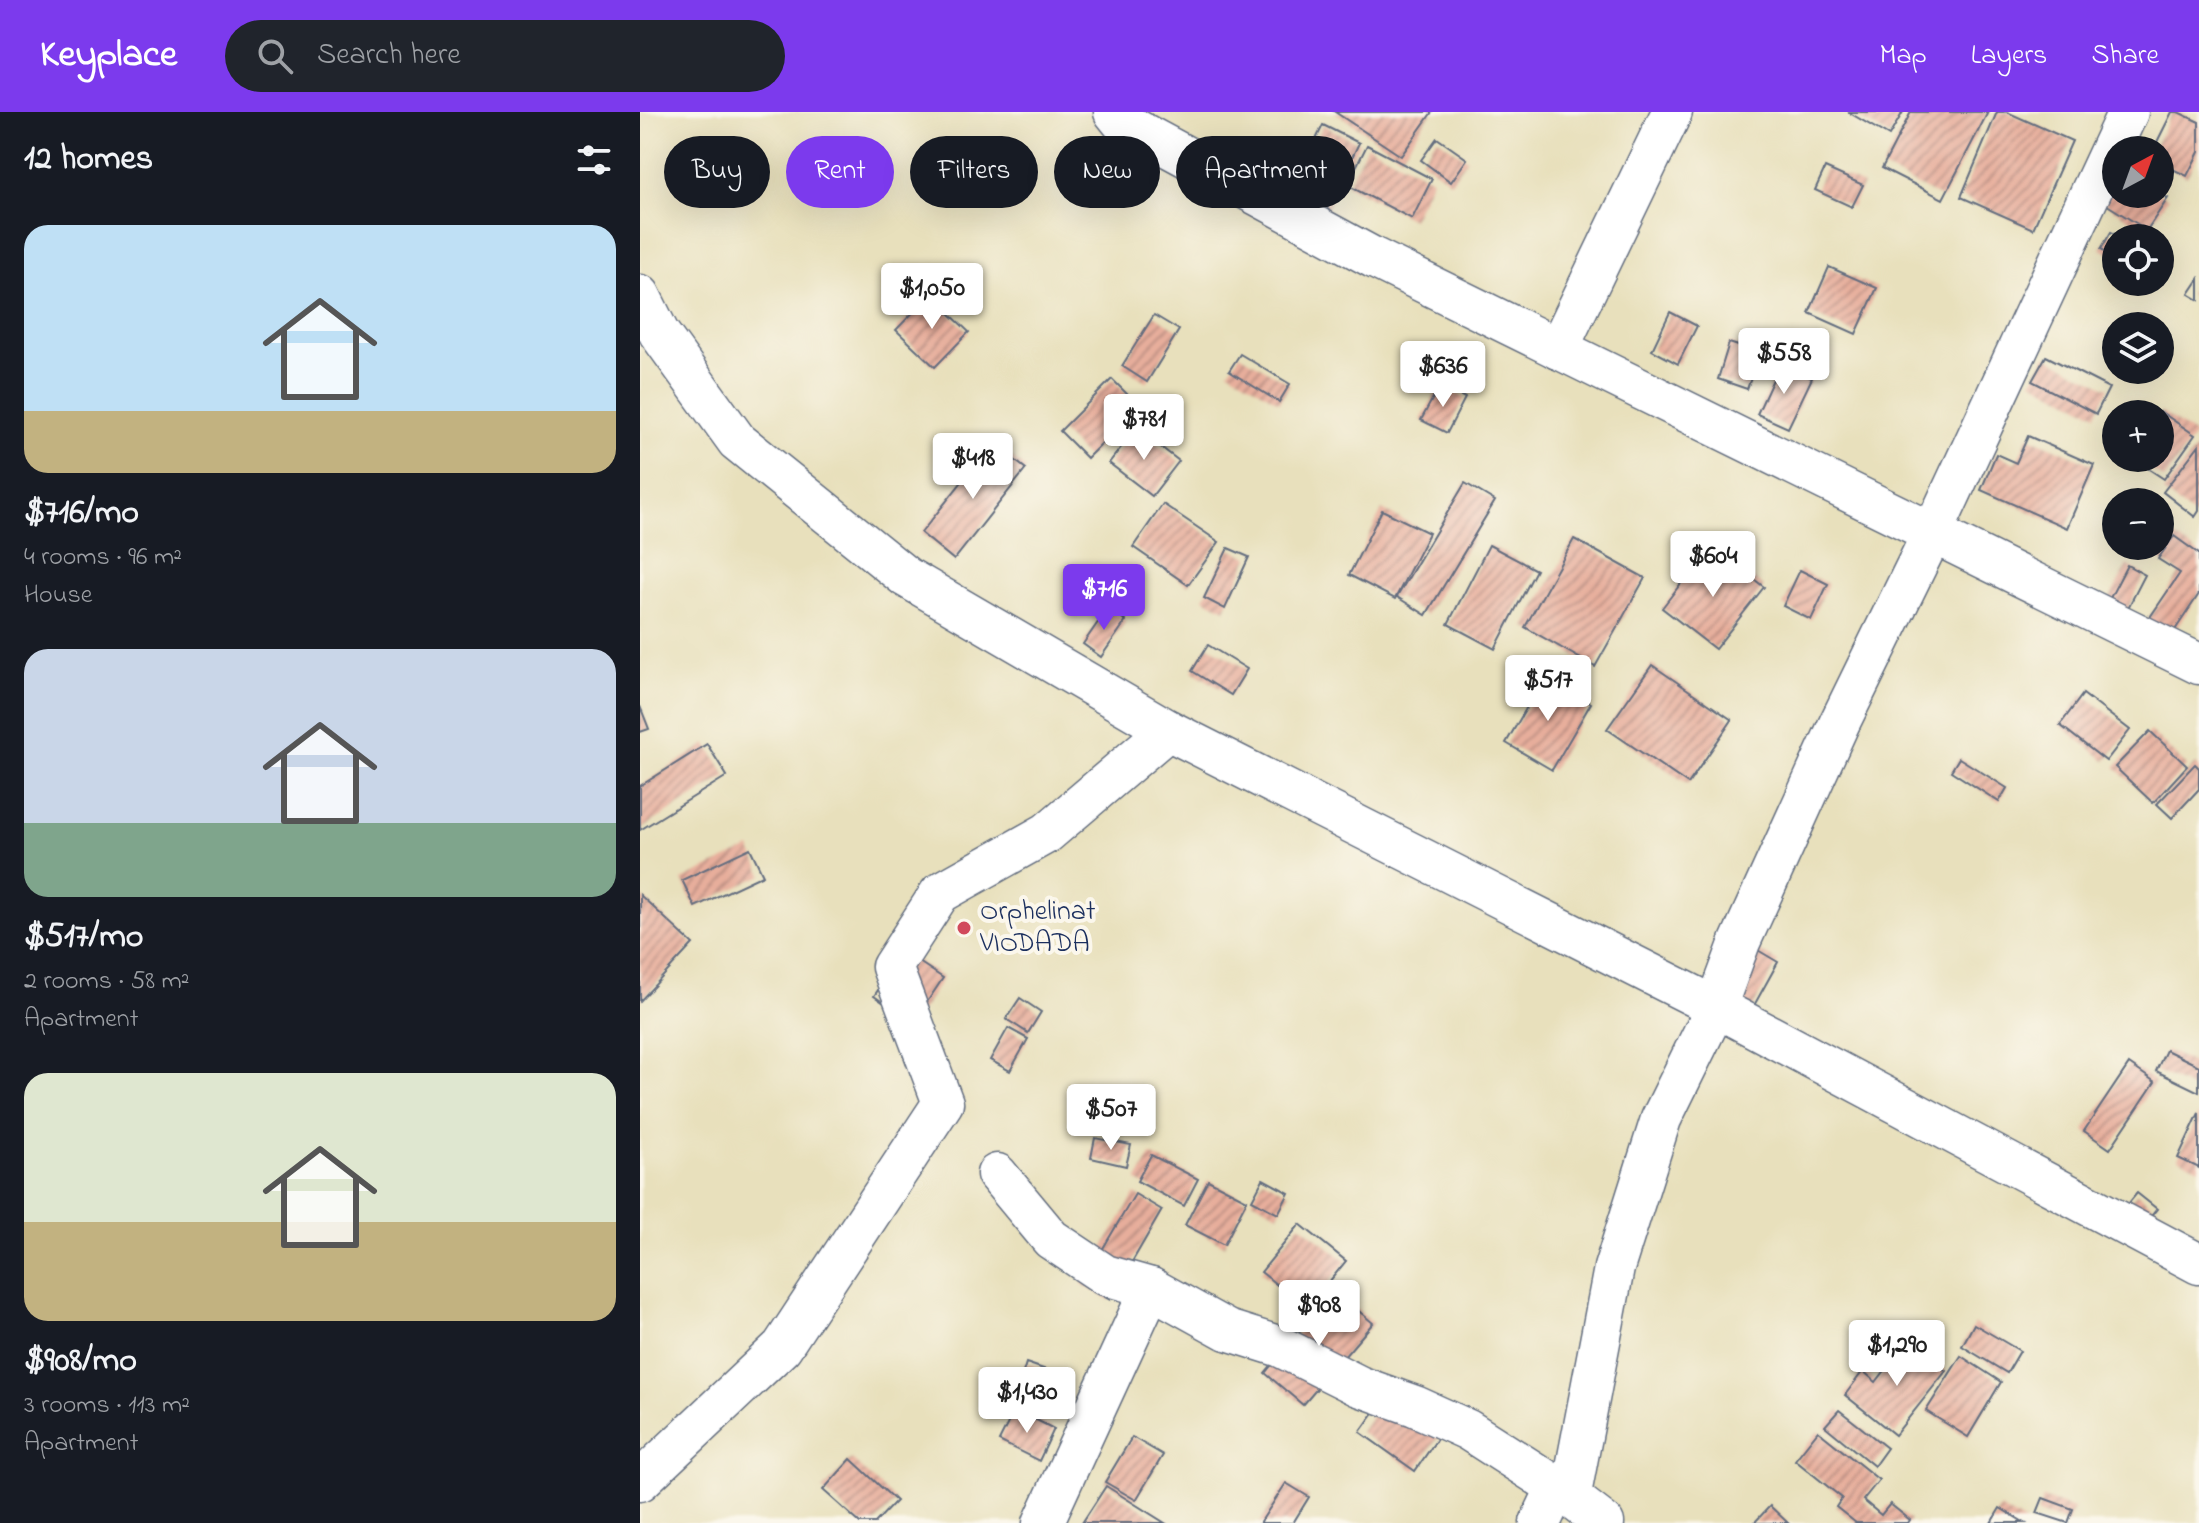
<!DOCTYPE html>
<html lang="en">
<head>
<meta charset="utf-8">
<style>
  :root { --surface:#171b24; --page:#20242c; --text:#f1f3f6; --muted:#9ea1a6; --accent:#7c3aed }
  body { margin:0; font-family:"Indie Flower",sans-serif; background:var(--page); color:var(--text); height:100vh; display:flex; flex-direction:column; font-size:30px; white-space:nowrap }
  * { box-sizing:border-box; margin:0 }
  p { font-size:26px; color:var(--muted) }
  .icon { flex:none; width:44px; height:44px; fill:none; stroke:currentColor; stroke-width:2; stroke-linecap:round; stroke-linejoin:round }
  .map { position:relative; flex:1; overflow:hidden }
  .details { display:flex; flex-direction:column; background:var(--surface); width:640px }
  .details>* { flex:none }
  .guide { position:absolute; left:24px; top:24px; width:760px; height:72px; display:flex; gap:16px }
  .needle { width:52px; rotate:41deg }
  .tools { position:absolute; left:1462px; top:24px; display:grid; gap:16px }
  .tools a { display:grid; place-items:center; width:72px; height:72px; border-radius:50%; background:var(--surface); box-shadow:0 8px 32px #0002; font-size:40px }
  .price { position:absolute; translate:-50% -68px; padding:0 18px; border-radius:8px; background:#fff; color:#222; font-size:26px; line-height:52px; filter:drop-shadow(0 2px 4px #0008) }
  .price::after { content:''; position:absolute; left:50%; top:48px; width:24px; height:18px; margin-left:-12px; background:inherit; clip-path:polygon(0 0,100% 0,50% 100%) }
  .price.current { background:var(--accent); color:#fff }
  ul { padding:0; list-style:none }
  li { display:grid; align-content:center; gap:16px; height:424px; padding:0 24px }
  li span { display:grid; place-items:center; height:248px; border-radius:24px; color:#555 }
  li>.icon { margin-inline-start:auto }
  span .icon { width:144px; height:144px; fill:#fffc; stroke-width:1 }
  li b { font-size:34px }
  h2 { display:flex; justify-content:space-between; align-items:center; height:96px; padding:0 24px; font-size:34px }
  .chip { padding:0 28px; border-radius:36px; background:var(--surface); box-shadow:0 8px 32px #0002; font-size:28px; line-height:72px }
  .chip.current { background:var(--accent); color:#fff }
  header { display:flex; align-items:center; gap:48px; box-sizing:border-box; height:112px; padding:0 40px; background:var(--accent); color:#fff }
  header strong { font-size:38px }
  nav { display:flex; gap:44px; margin-inline-start:auto; font-size:28px }
  .search { width:560px; height:72px; background:var(--page); display:flex; align-items:center; gap:20px; box-sizing:border-box; padding:0 28px; border-radius:44px; color:var(--muted); font-size:30px }
  main { display:flex; flex:1; min-height:0 }
  .map>svg:first-child { display:block }
</style>
</head>
<body>
<header>
<strong>Keyplace</strong>
<div class="search"><svg class="icon" aria-label="search" viewBox="0 0 24 24"><circle cx="10" cy="10" r="6"/><path d="M15 15l6 6"/></svg>Search here</div>
<nav><a>Map</a><a>Layers</a><a>Share</a></nav>
</header>
<main>
<section class="details">
<h2>12 homes<svg class="icon" aria-label="filters" viewBox="0 0 24 24"><path d="M4 7h16M4 17h16"/><circle cx="9" cy="7" r="2"/><circle cx="15" cy="17" r="2"/></svg></h2>
<ul>
<li><span style="background:linear-gradient(#bfe0f5 75%,#c2b280 0)"><svg class="icon" aria-label="home" viewBox="0 0 24 24"><path d="M3 11l9-7 9 7M6 9v11h12V9"/></svg></span><div><b>$716/mo</b><p>4 rooms · 96 m²</p><p>House</p></div></li>
<li><span style="background:linear-gradient(#c9d6e8 70%,#7fa58c 0)"><svg class="icon" aria-label="home" viewBox="0 0 24 24"><path d="M3 11l9-7 9 7M6 9v11h12V9"/></svg></span><div><b>$517/mo</b><p>2 rooms · 58 m²</p><p>Apartment</p></div></li>
<li><span style="background:linear-gradient(#dfe7d0 60%,#c2b280 0)"><svg class="icon" aria-label="home" viewBox="0 0 24 24"><path d="M3 11l9-7 9 7M6 9v11h12V9"/></svg></span><div><b>$908/mo</b><p>3 rooms · 113 m²</p><p>Apartment</p></div></li>
</ul>
</section>
<div class="map">
<svg width="1559" height="1411" viewBox="0 0 1559 1411">
  <defs>
    <pattern id="building-hatch" width="6" height="6" patternUnits="userSpaceOnUse" patternTransform="scale(2)"><rect width="6" height="6" fill="#e7ae9b"/><path d="M-1 1l2-2M0 6l6-6M5 7l2-2" fill="none" stroke="#ba8e82"/></pattern>
  </defs>
  <rect width="100%" height="100%" fill="#fbf7ec"/>
  <filter id="ink" filterUnits="userSpaceOnUse"><feTurbulence type="fractalNoise" baseFrequency=".0125" numOctaves="2"/><feDisplacementMap in="SourceGraphic" scale="16" xChannelSelector="R" yChannelSelector="G"/><feConvolveMatrix kernelMatrix="1 2 1 2 8 2 1 2 1" color-interpolation-filters="sRGB"/></filter>
  <filter id="wash" filterUnits="userSpaceOnUse"><feTurbulence type="fractalNoise" baseFrequency=".006" numOctaves="4" result="noise"/><feDisplacementMap in="SourceGraphic" scale="32" xChannelSelector="R" yChannelSelector="G"/><feGaussianBlur stdDeviation="1.8" result="paint"/><feColorMatrix in="noise" values="0 0 0 0 0 0 0 0 0 0 0 0 0 0 0 0 0 1.4 0 .05"/><feComposite in="paint" operator="in"/></filter>
  <g filter="url(#wash)">
    <rect width="100%" height="100%" fill="#e8e0bc"/>
    <g id="blocks">
      <g fill="url(#building-hatch)">
        <path d="M695,0H792L761,44Z"/>
        <path d="M1208,0H1263L1249,24Z"/>
        <path d="M1271,0H1348L1303,87L1242,56Z"/>
        <path d="M1357,0H1367L1432,29L1393,117L1321,85Z"/>
        <path d="M1532,0H1538L1559,10V40L1547,64L1520,51V38H1513Z"/>
        <path d="M683,13L719,31L686,99L650,81Z"/>
        <path d="M797,26L827,47L811,70L781,48Z"/>
        <path d="M727,33L792,67L772,107L707,73Z"/>
        <path d="M1185,56L1223,73L1212,95L1175,78Z"/>
        <path d="M1476,72V82L1520,81L1528,86L1507,118L1464,91Z"/>
        <path d="M1471,120L1483,126H1476V145L1461,137Z"/>
        <path d="M1189,155L1237,176L1216,222L1169,201Z"/>
        <path d="M1559,167V188L1549,182Z"/>
        <path d="M290,183L329,220L295,255L256,218Z"/>
        <path d="M1030,200L1057,214L1038,252L1012,238Z"/>
        <path d="M514,203L539,218L507,270L482,254Z"/>
        <path d="M1089,231L1120,241L1107,277L1078,267Z"/>
        <path d="M600,242L650,272L639,290L589,259Z"/>
        <path d="M1406,244L1469,276L1456,302L1392,269Z"/>
        <path d="M1140,252L1172,266L1148,316L1117,302Z"/>
        <path d="M472,267L499,294L447,346L420,319Z"/>
        <path d="M800,273L825,286L807,321L781,308Z"/>
        <path d="M1521,300L1555,323L1524,367L1492,346H1520Z"/>
        <path d="M496,316L539,349L512,384L469,351Z"/>
        <path d="M1388,324L1454,353L1427,416L1341,378L1356,342L1376,351Z"/>
        <path d="M353,331L386,357L314,448L281,421Z"/>
        <path d="M1559,333V399L1555,405L1523,380Z"/>
        <path d="M825,371L855,389L786,503L757,485Z"/>
        <path d="M523,392L579,430L548,473L493,435Z"/>
        <path d="M742,398L789,421L755,487L709,463Z"/>
        <path d="M1534,424L1559,442V482L1527,530L1504,514L1540,461L1518,447Z"/>
        <path d="M934,427L1005,466L955,555L885,515Z"/>
        <path d="M849,433L896,458L855,537L808,512Z"/>
        <path d="M588,436L609,445L585,497L564,486Z"/>
        <path d="M1079,440L1124,475L1075,537L1022,496L1056,452L1064,459Z"/>
        <path d="M1487,453L1505,463L1473,525L1455,515Z"/>
        <path d="M1160,458L1188,472L1171,508L1143,494Z"/>
        <path d="M468,496L486,509L461,545L443,532Z"/>
        <path d="M568,533L607,557L591,583L552,559Z"/>
        <path d="M1012,553L1092,608L1048,672L967,617Z"/>
        <path d="M905,564L951,591L912,658L866,631Z"/>
        <path d="M1443,582L1490,618L1466,649L1420,613Z"/>
        <path d="M0,594L9,617L0,620Z"/>
        <path d="M1510,619L1547,654L1513,691L1475,655Z"/>
        <path d="M67,632L87,664L0,718V674Z"/>
        <path d="M1319,646L1367,676L1359,690L1311,659Z"/>
        <path d="M1555,652L1559,656V677L1532,706L1517,692Z"/>
        <path d="M110,736L123,763L55,795L42,768Z"/>
        <path d="M0,783L53,832L0,889Z"/>
        <path d="M1116,837L1138,850L1111,899L1088,886Z"/>
        <path d="M264,840L303,866L273,911L234,884Z"/>
        <path d="M380,886L401,900L388,921L366,907Z"/>
        <path d="M368,916L388,927L370,959L350,948Z"/>
        <path d="M1526,938L1559,954V980L1516,959Z"/>
        <path d="M1489,952L1515,970L1470,1037L1444,1019Z"/>
        <path d="M1559,1001V1056L1538,1046Z"/>
        <path d="M455,1026L491,1033L486,1054L451,1046Z"/>
        <path d="M511,1043L558,1067L544,1094L497,1069Z"/>
        <path d="M623,1067L649,1081L638,1102L612,1088Z"/>
        <path d="M568,1068L607,1088L584,1133L545,1113Z"/>
        <path d="M1497,1081L1517,1097L1504,1113L1484,1097Z"/>
        <path d="M495,1082L522,1098L470,1188L442,1172Z"/>
        <path d="M660,1112L706,1149L667,1197L621,1160Z"/>
        <path d="M694,1178L733,1211L663,1293L625,1261Z"/>
        <path d="M1334,1212L1380,1239L1367,1261L1322,1234Z"/>
        <path d="M1268,1229L1306,1259L1255,1323L1205,1283L1223,1259L1236,1270Z"/>
        <path d="M1321,1244L1361,1270L1328,1325L1286,1299Z"/>
        <path d="M386,1251L424,1264L412,1302L374,1289Z"/>
        <path d="M758,1267L812,1305L775,1359L720,1320Z"/>
        <path d="M375,1297L414,1317L399,1349L359,1329Z"/>
        <path d="M1199,1298L1247,1336L1234,1354L1185,1314Z"/>
        <path d="M1178,1319L1239,1368L1223,1388L1241,1403L1250,1392L1270,1408L1268,1411H1216L1196,1395L1202,1386L1155,1348Z"/>
        <path d="M492,1325L523,1343L496,1388L465,1370Z"/>
        <path d="M211,1347L256,1389L235,1411H220L183,1378Z"/>
        <path d="M646,1371L669,1385L653,1411H620Z"/>
        <path d="M466,1374L525,1411H442Z"/>
        <path d="M1403,1386L1433,1397L1428,1411L1397,1401Z"/>
        <path d="M1130,1394L1148,1411H1114Z"/>
        <path d="M1360,1396L1385,1411H1351Z"/>
      </g>
    </g>
  </g>
  <g filter="url(#ink)">
    <use href="#blocks" fill-opacity="0" stroke="#636d7f" stroke-width="2"/>
    <g fill="none" stroke-linecap="round" stroke-linejoin="round">
      <g stroke="#636d7f" stroke-width="43">
        <g id="minor">
          <path d="M474,0L482,10L734,146L1559,552"/>
          <path d="M0,183L19,221L97,329L266,465L528,618L1076,895L1559,1152"/>
          <path d="M918,237L1032,0"/>
          <path d="M357,1062L411,1127L465,1163L511,1176L587,1218L641,1235L719,1274L775,1294L828,1318L917,1375L964,1411"/>
          <path d="M0,1369L142,1235L303,991L252,855L300,781L407,721L528,618"/>
          <path d="M403,1411L511,1176"/>
          <path d="M900,1411L917,1375L931,1382L974,1156L1021,1007L1076,895L1100,830L1199,612L1293,420L1488,0"/>
        </g>
      </g>
      <use href="#minor" stroke="#fff" stroke-width="40"/>
    </g>
  </g>
  <circle fill="#d1495b" stroke="#fbf7ec" stroke-width="3" cx="324" cy="816" r="8"/>
  <g text-anchor="middle" dominant-baseline="central" stroke-width="8" stroke-linejoin="round" paint-order="stroke">
    <g font-size="28" fill="#1b2f5e" stroke="#fbf7ec" text-anchor="start">
      <text x="340" y="800">Orphelinat<tspan x="340" dy="32">VIODADA</tspan></text>
    </g>
  </g>
</svg>
<div class="tools">
<a><svg class="needle" viewBox="-14 -14 28 28"><path d="M0-13l5 13h-10z" fill="#e53935"/><path d="M0 13l5-13h-10z" fill="#9ea1a6"/></svg></a>
<a><svg class="icon" aria-label="locate" viewBox="0 0 24 24"><circle cx="12" cy="12" r="6"/><path d="M12 2v4M12 18v4M2 12h4M18 12h4"/></svg></a>
<a><svg class="icon" aria-label="layers" viewBox="0 0 24 24"><path d="M12 4l9 5-9 5-9-5zM3 14l9 5 9-5"/></svg></a>
<a>+</a>
<a>−</a>
</div>
<b class="price" style="left:292px;top:219px">$1,050</b>
<b class="price" style="left:1144px;top:284px">$558</b>
<b class="price" style="left:803px;top:297px">$636</b>
<b class="price" style="left:504px;top:350px">$781</b>
<b class="price" style="left:333px;top:389px">$418</b>
<b class="price" style="left:1073px;top:487px">$604</b>
<b class="price current" style="left:464px;top:520px">$716</b>
<b class="price" style="left:908px;top:611px">$517</b>
<b class="price" style="left:471px;top:1040px">$507</b>
<b class="price" style="left:679px;top:1236px">$908</b>
<b class="price" style="left:1257px;top:1276px">$1,290</b>
<b class="price" style="left:387px;top:1323px">$1,430</b>
<div class="guide">
<a class="chip">Buy</a>
<a class="chip current">Rent</a>
<a class="chip">Filters</a>
<a class="chip">New</a>
<a class="chip">Apartment</a>
</div>
</div>
</main>
</body>
</html>
